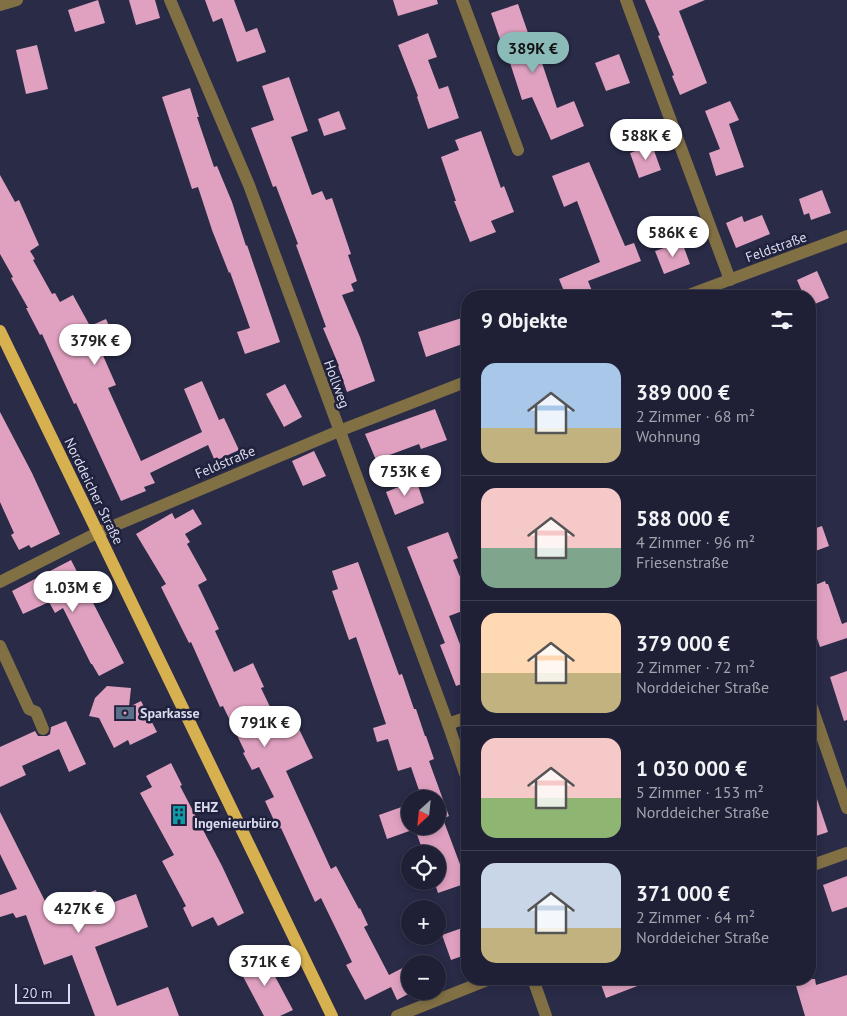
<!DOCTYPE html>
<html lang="de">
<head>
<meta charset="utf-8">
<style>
  :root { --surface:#1f2035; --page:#2c2d41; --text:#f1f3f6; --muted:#a1a3ad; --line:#3c3e50; --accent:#8bbbb9 }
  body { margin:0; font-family:"PT Sans",sans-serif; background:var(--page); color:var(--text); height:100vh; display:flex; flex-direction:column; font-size:19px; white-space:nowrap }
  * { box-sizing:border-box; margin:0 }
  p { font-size:16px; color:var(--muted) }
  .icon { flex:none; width:28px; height:28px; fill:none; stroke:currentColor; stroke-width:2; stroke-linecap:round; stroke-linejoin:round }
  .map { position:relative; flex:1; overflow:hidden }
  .sheet { position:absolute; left:461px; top:290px; width:355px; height:695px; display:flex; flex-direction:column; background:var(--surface); border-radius:20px; box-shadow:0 2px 8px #0003,0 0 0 1px var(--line) }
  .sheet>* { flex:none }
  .needle { width:32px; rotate:207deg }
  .buttons { position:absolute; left:401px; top:790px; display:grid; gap:10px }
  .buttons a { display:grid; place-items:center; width:45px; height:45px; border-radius:50%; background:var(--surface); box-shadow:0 2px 8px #0003,0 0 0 1px var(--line); font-size:25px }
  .scale { position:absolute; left:15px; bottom:12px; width:55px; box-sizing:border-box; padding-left:5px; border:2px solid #d9dbee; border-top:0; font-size:14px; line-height:18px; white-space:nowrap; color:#d9dbee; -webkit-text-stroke:4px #20213c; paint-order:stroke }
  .price { position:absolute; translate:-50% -42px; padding:0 11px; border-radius:18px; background:#fff; color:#222; font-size:16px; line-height:32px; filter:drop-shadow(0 1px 2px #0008) }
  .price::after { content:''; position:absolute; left:50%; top:30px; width:15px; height:11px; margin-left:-8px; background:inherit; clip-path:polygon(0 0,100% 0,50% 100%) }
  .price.current { background:var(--accent); color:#111 }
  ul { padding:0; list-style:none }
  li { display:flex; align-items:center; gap:15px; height:125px; padding:0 20px }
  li+li { border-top:1px solid var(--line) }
  li span { display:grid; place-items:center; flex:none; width:140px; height:100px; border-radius:15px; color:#555 }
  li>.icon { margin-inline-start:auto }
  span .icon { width:60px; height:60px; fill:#fffc; stroke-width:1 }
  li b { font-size:21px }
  h2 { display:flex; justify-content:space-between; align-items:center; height:60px; padding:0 20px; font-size:21px }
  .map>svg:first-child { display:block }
</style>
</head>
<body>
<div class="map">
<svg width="847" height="1016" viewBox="0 0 847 1016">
  <rect width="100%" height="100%" fill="#292b47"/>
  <g fill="#e0a1c0">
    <path d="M98,0L105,23L75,32L68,10Z"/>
    <path d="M129,0H155L160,18L136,25Z"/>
    <path d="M205,0H234L246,32L257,28L266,52L237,62L222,18L213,22Z"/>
    <path d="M393,0H437L438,4L398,16Z"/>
    <path d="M645,0H705L679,11L707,83L680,95L672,76L674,75L658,36L660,35Z"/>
    <path d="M518,4L535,53L538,51L557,108L574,101L584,126L551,140L532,97L522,100L504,44L502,45L491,13Z"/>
    <path d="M428,33L437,57L428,60L439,89L448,86L459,118L428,129L417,97L418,96L398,45Z"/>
    <path d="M37,45L48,89L26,94L16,50Z"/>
    <path d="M619,54L630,83L606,91L595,63Z"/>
    <path d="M289,77L308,131L291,137L312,195L322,191L326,200L332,198L351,254L348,255L357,281L351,284L354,291L342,295L360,337L375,381L347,392L338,366H339L323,328L326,327L296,245L298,244L276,186L273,187L251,128L274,120L262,86Z"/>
    <path d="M190,88L199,117H197L214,167L217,166L232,202L246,246L247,245L280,342L245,354L237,332L250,328L230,272L229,273L212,230L198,187L192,189L162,97Z"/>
    <path d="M730,101L739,120L729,124L744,167L716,176L709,153L720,149L705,111Z"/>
    <path d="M339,111L346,129L324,136L318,119Z"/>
    <path d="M481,131L501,188L504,186L514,212L491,221L496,232L470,242L454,201H456L441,157L459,150L455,140Z"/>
    <path d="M652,145L661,170L639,178L630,153Z"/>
    <path d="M589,162L625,246L634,243L641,261L588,281L594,296H566L559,279L600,262L577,201L564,207L552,176Z"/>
    <path d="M0,175L15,202L19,200L39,245L30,251L35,259L33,260L52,294L55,293L60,302L73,295L90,326L106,319L114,337L101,343L104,349L101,351L116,385L108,388L141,461L202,432L184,389L202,381L219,420L224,418L239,450L215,461L208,445L150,473L155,483L144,487L146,491L121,501L76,403L74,404L42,334L40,335L26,308H28L11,278L13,277L0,254Z"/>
    <path d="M822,190L831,213L811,220L809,213L804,215L799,199Z"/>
    <path d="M762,215L770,234L736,248L726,223L742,216L744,222Z"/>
    <path d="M682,242L690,264L664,274L655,251Z"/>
    <path d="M817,271L829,298L810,306V296H804L797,280Z"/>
    <path d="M468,316V342L426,357L418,332Z"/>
    <path d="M285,384L302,417L284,427L266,394Z"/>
    <path d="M435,409L447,440L421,449L419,444L376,460L365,434Z"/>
    <path d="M0,412L32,473L60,534L31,548L29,545L19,550L11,535L14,533L0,502Z"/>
    <path d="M314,451L326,476L303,486L292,461Z"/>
    <path d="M416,480L424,503L395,515L386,492Z"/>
    <path d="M193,509L202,524L185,534L190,542L187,544L207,580L198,585L219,629L215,631L234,672L253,663L264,687L261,688L283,734L298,727L313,758L286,771L331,869L336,866L359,909L360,908L368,925L364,927L389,975L410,964V991H414L397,1000L391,987L365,1000L346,965L352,962L321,898L315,902L281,828L278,829L265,801L274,797L259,767L252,770L243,753L245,752L223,706L220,707L191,642L189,643L161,587L166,584L136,534L172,513L175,519Z"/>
    <path d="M822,526L829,546L810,553V530Z"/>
    <path d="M448,532L458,558L453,560L468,596V609L449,616L463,652L468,651V682L456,686L440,645L445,643L407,547Z"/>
    <path d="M71,560L124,663L99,676L92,664H91L63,608L55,613L49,602L23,614L12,591Z"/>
    <path d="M358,562L399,675L402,674L414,709H416L425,736H426L434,759L429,761L449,816L443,819L467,883L438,893L434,881H438V854H424L415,829L387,839L379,815L410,804V826H438V799H422L411,767L398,771L388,739L377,742L373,728L386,724L356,637L349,640L332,591L338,589L332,571Z"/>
    <path d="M825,581L826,584H828L842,624L847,622V638L820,647L810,618V587Z"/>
    <path d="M847,671V720L844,721L830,677Z"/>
    <path d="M107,686L131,688L129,707L141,701L157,732L130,745L128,740L114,748L99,718L89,716L95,698Z"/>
    <path d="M66,721L86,764L69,772L59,749L22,766L26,775L0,787V747L35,731L38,736H47L50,734L51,727Z"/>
    <path d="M171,763L182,785L180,786L222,866L244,913L218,926L213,917L192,927L183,908L186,906L162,861L174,855L140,793L152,787L146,776Z"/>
    <path d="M810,787H813L828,832L810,838Z"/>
    <path d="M0,812L48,907L96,890L101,907L136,894L148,927L95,947L117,1006L168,987L179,1016H95L72,955L44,965L26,915L16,918L13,913L0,917V895L17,889L0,854Z"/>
    <path d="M847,876V907L832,912L823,885Z"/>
    <path d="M468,926V954L451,960L442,935Z"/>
    <path d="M263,954L293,1010L280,1016H264L238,967Z"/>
    <path d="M847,975V1016H805L794,979H815L816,985Z"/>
    <path d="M599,979H653V980L606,998Z"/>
  </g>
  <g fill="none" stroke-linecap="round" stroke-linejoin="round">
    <g stroke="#827045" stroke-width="12">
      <path d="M170,0L249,185L448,724L468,782"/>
      <path d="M462,0L518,150"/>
      <path d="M626,0L730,280"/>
      <path d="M0,5L17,0"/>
      <path d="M686,296L847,236"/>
      <path d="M0,582L97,533L339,431L468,381"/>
      <path d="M0,646L29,709L36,712L43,729"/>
      <path d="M810,702L847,808"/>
      <path d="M448,724L468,717"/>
      <path d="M810,866L847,853"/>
      <path d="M533,979L546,1016"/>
      <path d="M397,1016L490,979"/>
    </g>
    <path stroke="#d7b150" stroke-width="12" d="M0,331L332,1016"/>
  </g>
  <defs>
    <g id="bank-bare" transform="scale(1.5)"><path d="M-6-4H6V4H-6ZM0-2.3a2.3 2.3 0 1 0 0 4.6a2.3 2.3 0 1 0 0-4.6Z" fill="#5c6f8a" stroke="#20213c" stroke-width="2.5" paint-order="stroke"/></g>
    <g id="building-bare" transform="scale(1.5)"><path d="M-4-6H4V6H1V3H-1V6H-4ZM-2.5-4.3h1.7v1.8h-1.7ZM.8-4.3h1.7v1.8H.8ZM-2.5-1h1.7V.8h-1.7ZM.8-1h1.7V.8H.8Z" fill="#0f9aa8" stroke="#20213c" stroke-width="2.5" paint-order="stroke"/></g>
  </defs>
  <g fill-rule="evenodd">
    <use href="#bank-bare" x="125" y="713"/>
    <use href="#building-bare" x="179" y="815"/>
  </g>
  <g text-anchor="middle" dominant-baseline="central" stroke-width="5" stroke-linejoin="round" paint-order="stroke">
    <g font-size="14" fill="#d9dbee" stroke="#20213c">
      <text transform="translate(776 247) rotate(-20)">Feldstraße</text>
      <text transform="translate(337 384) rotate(70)">Hollweg</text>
      <text transform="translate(225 462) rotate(-23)">Feldstraße</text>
      <text transform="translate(94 491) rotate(64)">Norddeicher Straße</text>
    </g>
    <g font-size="14" font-weight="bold" fill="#d9dbee" stroke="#20213c" text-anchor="start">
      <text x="140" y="713">Sparkasse</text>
      <text x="194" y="807">EHZ<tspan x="194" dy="16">Ingenieurbüro</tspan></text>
    </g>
  </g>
</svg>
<div class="buttons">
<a><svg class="needle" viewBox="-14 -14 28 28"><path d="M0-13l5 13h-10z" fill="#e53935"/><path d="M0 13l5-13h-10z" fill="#a1a3ad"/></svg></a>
<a><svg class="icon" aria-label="locate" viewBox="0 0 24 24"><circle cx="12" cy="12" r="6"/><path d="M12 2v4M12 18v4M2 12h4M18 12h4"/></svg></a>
<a>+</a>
<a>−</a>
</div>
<div class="scale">20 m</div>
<b class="price current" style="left:533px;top:74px">389K €</b>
<b class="price" style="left:646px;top:161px">588K €</b>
<b class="price" style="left:673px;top:258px">586K €</b>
<b class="price" style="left:95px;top:366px">379K €</b>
<b class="price" style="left:405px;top:497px">753K €</b>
<b class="price" style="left:73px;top:613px">1.03M €</b>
<b class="price" style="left:265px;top:748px">791K €</b>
<b class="price" style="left:79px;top:934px">427K €</b>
<b class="price" style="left:265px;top:987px">371K €</b>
<section class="sheet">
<h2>9 Objekte<svg class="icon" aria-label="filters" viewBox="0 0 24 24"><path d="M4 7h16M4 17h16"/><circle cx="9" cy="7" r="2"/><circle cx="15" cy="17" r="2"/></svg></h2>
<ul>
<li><span style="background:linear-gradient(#a9c7e8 65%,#c2b280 0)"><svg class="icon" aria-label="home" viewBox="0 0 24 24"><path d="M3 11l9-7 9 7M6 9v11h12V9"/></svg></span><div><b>389 000 €</b><p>2 Zimmer · 68 m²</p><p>Wohnung</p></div></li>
<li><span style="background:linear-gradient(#f6c9c9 60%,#7fa58c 0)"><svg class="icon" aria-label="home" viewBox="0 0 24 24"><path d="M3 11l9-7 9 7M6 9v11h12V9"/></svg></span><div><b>588 000 €</b><p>4 Zimmer · 96 m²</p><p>Friesenstraße</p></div></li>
<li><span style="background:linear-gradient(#ffd9b3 60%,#c2b280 0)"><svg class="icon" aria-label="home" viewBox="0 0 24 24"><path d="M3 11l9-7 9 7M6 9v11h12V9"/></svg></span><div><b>379 000 €</b><p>2 Zimmer · 72 m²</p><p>Norddeicher Straße</p></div></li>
<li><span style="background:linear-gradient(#f6c9c9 60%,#8fb573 0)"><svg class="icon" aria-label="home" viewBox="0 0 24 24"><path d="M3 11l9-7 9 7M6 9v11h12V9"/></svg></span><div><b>1 030 000 €</b><p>5 Zimmer · 153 m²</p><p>Norddeicher Straße</p></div></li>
<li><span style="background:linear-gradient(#c9d6e8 65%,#c2b280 0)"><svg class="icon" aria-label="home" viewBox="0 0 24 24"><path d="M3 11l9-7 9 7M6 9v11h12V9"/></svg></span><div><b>371 000 €</b><p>2 Zimmer · 64 m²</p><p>Norddeicher Straße</p></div></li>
</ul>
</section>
</div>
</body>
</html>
